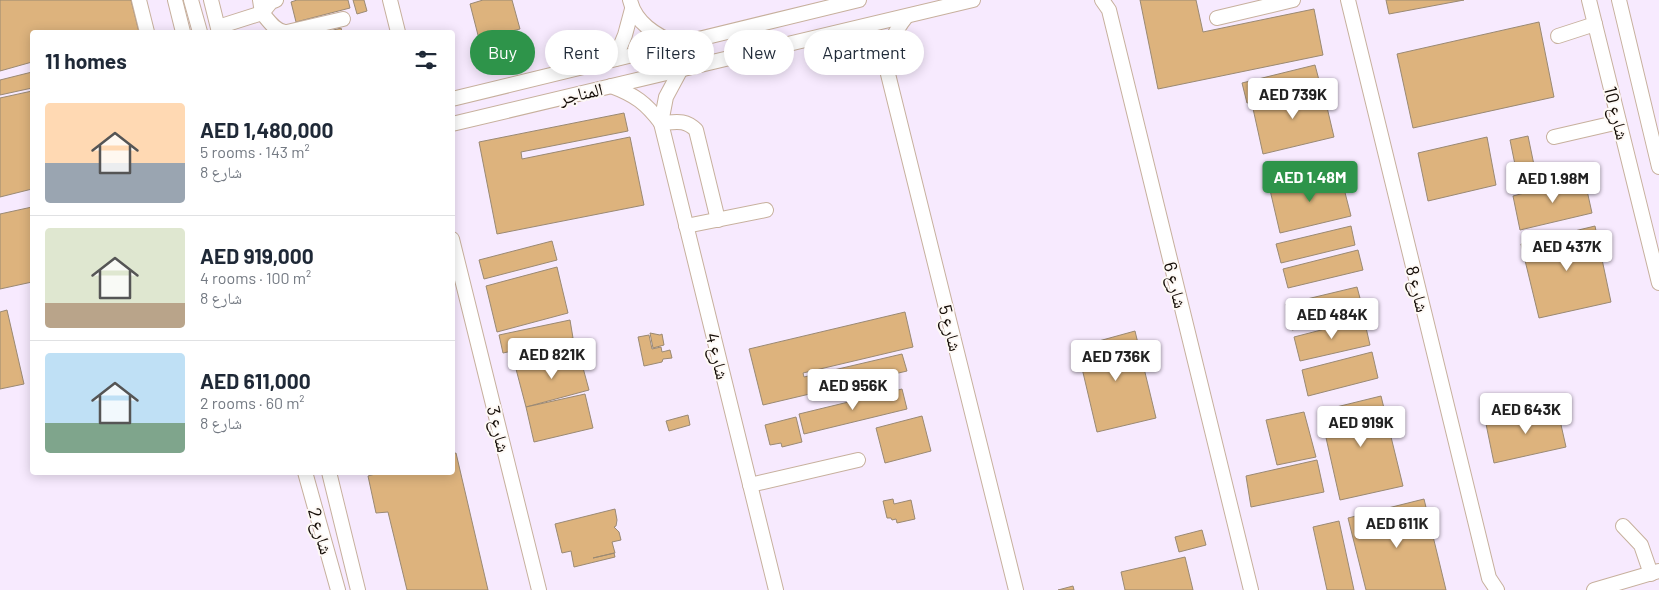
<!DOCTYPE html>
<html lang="en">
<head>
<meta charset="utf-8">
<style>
  :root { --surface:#fff; --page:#f6f6f7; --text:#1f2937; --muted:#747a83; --line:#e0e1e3; --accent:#2e944a }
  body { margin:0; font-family:Barlow,"Noto Naskh Arabic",sans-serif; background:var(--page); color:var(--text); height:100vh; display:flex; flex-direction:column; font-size:19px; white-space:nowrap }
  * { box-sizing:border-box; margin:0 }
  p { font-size:16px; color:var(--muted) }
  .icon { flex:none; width:28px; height:28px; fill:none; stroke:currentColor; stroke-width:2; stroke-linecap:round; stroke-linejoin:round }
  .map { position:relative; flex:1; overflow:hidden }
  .details { position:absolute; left:30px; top:30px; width:425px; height:445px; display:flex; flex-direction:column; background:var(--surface); border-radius:5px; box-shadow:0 2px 12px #0003 }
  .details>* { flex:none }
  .hud { position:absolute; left:470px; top:30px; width:475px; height:45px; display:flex; gap:10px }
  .price { position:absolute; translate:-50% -42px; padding:0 11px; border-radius:5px; background:#fff; color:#222; font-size:16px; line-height:32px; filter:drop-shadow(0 1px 2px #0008) }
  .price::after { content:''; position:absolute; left:50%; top:30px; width:15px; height:11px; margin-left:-8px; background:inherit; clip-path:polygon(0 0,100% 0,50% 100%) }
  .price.current { background:var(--accent); color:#fff }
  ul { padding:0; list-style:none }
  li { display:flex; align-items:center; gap:15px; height:125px; padding:0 15px }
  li+li { border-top:1px solid var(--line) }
  li span { display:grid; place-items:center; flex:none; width:140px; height:100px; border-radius:5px; color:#555 }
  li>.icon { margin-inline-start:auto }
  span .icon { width:60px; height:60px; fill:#fffc; stroke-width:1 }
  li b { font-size:21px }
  h2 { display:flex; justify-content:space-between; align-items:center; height:60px; padding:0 15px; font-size:21px }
  .pill { padding:0 18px; border-radius:22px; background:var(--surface); box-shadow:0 2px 12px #0003; font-size:18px; line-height:45px }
  .pill.current { background:var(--accent); color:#fff }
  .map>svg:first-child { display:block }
</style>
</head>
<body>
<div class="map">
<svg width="1659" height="590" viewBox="0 0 1659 590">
  <rect width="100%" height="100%" fill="#fef9f5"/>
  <path fill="#f7eafe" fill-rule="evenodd" d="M0,0H1659V590H0ZM32,32H452V472H32Z"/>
  <g fill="#ddb37d" stroke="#9a8973">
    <path d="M0,0H131L139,32H32V62L0,71Z"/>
    <path d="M297,0H348L350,8L296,22L291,2Z"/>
    <path d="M353,0H364L367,11L357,14Z"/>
    <path d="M483,0H512L520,29L479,39L470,4Z"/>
    <path d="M1140,0H1196L1203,32L1314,9L1323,55L1158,89Z"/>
    <path d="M1386,0H1464L1389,14Z"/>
    <path d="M1539,22L1554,97L1413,128L1397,54Z"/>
    <path d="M341,28L342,32H326Z"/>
    <path d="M1315,65L1320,84L1247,103L1242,83Z"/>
    <path d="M32,72V88L0,95V80Z"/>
    <path d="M1322,86L1334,137L1263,154L1252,104Z"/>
    <path d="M32,91V189L0,197V98Z"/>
    <path d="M624,113L628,131L521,152L522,159L630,137L644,205L497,234L479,142Z"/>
    <path d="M1528,136L1539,189L1521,194L1510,140Z"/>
    <path d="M1487,137L1496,185L1428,201L1418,153Z"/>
    <path d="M1340,173L1351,216L1280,233L1270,190Z"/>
    <path d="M1584,177L1592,213L1520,230L1513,196Z"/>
    <path d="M32,207V282L0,289V214Z"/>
    <path d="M1351,226L1355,245L1281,263L1276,244Z"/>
    <path d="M1595,226L1611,302L1539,318L1521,244Z"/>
    <path d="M552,241L557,260L484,279L479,260Z"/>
    <path d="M1358,250L1363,270L1288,288L1283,269Z"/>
    <path d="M557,267L568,313L497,332L486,286Z"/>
    <path d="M1357,287L1364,313L1292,330L1286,304Z"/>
    <path d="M7,310L24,384L0,389V312Z"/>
    <path d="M905,312L913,347L803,373L804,377L902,354L907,371L763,405L749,349Z"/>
    <path d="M1364,319L1370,345L1300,361L1294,337Z"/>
    <path d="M570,320L573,338L503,353L499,335Z"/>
    <path d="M1135,331L1156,418L1097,432L1077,347Z"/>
    <path d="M650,333L660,335L662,334L664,345L653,348Z"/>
    <path d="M649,335L652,349L661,347L662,352L670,350L672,358L663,359L662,362L644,366L638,337Z"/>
    <path d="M1372,352L1378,378L1308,396L1302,370Z"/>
    <path d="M579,353L589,390L526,407L516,369Z"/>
    <path d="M902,389L907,409L804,434L799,414Z"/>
    <path d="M585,394L593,428L534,442L526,407Z"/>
    <path d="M1381,396L1403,486L1340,500L1320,411Z"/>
    <path d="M1557,407L1566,447L1494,463L1486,424Z"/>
    <path d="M1304,412L1316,457L1277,465L1266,420Z"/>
    <path d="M688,415L690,425L669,431L666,421Z"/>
    <path d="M922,416L931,451L885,463L876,428Z"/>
    <path d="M796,417L802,442L782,447L781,443L770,445L765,425Z"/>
    <path d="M456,453L488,590H407L388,512L376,513L368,476L382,472H452V454Z"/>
    <path d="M1317,460L1324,492L1251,507L1246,476Z"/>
    <path d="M893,499L894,504L911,500L915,519L897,523L896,519L892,520L891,518H887L883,501Z"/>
    <path d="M1424,499L1446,590H1366L1348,518Z"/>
    <path d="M615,509L617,520L616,526L614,527L619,532L621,540L612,542L615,553L593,558L614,553L615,557L574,567L571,551L562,553L555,524Z"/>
    <path d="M1339,521L1354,590H1327L1313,527Z"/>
    <path d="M1202,530L1206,545L1179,552L1175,537Z"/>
    <path d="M1185,557L1193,590H1125L1121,572Z"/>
    <path d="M1073,586L1074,590H1058Z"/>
  </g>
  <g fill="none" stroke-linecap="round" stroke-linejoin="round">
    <g stroke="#c7b09d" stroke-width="16">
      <g id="minor">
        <path d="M139,0L147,32"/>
        <path d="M175,0L183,32"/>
        <path d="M191,0L200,32"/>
        <path d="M211,0L219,32"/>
        <path d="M260,0L262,13L271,2L276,0"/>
        <path d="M390,0L398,32"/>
        <path d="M630,0C635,23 656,35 676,44"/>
        <path d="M1102,0L1109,10L1251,590"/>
        <path d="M1348,0L1489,578L1497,590"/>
        <path d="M1589,0L1659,283"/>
        <path d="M1619,0L1659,167"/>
        <path d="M906,17C894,32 888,46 886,66L1016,590"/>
        <path d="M1217,18L1293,0"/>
        <path d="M218,27L262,13C269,21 275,31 285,32"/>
        <path d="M287,32L343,19"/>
        <path d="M841,32C860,39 873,49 886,66"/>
        <path d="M1558,36L1595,24"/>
        <path d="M615,59L625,35L632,9"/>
        <path d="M680,71L666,97L661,123L776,590"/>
        <path d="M611,86C635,95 646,103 661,123"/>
        <path d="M452,99L859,0"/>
        <path d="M661,123C676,122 685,119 696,130L718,220"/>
        <path d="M452,124L973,0"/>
        <path d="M1554,137L1619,122"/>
        <path d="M686,226L766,210"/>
        <path d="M452,239L539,590"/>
        <path d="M305,472L338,590"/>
        <path d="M329,472L358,590"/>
        <path d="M750,485L858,460"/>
        <path d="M1623,526L1641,545L1651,574"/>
        <path d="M1594,590L1659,571"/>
      </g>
    </g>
    <use href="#minor" stroke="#fff" stroke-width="14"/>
  </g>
  <g text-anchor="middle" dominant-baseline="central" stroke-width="4" stroke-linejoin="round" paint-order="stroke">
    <g font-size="18" fill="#130b05" stroke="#fef9f5">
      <text transform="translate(581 93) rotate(-13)">المناجر</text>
      <text transform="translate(1617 113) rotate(76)">شارع 10</text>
      <text transform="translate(1176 285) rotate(76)">شارع 6</text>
      <text transform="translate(1418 289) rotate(76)">شارع 8</text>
      <text transform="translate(951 328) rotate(76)">شارع 5</text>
      <text transform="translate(718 356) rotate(76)">شارع 4</text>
      <text transform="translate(499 429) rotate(76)">شارع 3</text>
      <text transform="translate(321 531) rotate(74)">شارع 2</text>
    </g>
  </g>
</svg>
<b class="price" style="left:1293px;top:120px">AED 739K</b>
<b class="price current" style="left:1310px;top:203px">AED 1.48M</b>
<b class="price" style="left:1553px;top:204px">AED 1.98M</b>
<b class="price" style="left:1567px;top:272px">AED 437K</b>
<b class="price" style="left:1332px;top:340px">AED 484K</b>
<b class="price" style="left:552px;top:380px">AED 821K</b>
<b class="price" style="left:1116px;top:382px">AED 736K</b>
<b class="price" style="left:853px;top:411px">AED 956K</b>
<b class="price" style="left:1526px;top:435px">AED 643K</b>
<b class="price" style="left:1361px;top:448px">AED 919K</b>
<b class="price" style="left:1397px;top:549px">AED 611K</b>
<div class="hud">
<a class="pill current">Buy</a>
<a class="pill">Rent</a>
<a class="pill">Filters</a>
<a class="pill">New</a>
<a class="pill">Apartment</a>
</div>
<section class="details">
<h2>11 homes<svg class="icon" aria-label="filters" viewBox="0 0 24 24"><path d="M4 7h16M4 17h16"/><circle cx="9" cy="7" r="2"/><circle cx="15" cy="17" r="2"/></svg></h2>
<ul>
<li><span style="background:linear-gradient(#ffd9b3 60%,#9aa5b1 0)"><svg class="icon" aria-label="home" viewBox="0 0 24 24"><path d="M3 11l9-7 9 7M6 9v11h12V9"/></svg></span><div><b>AED 1,480,000</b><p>5 rooms · 143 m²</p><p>شارع 8</p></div></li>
<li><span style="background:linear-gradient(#dfe7d0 75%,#b9a48a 0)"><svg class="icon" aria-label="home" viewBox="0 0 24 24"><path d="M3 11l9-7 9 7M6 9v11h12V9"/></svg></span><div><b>AED 919,000</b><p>4 rooms · 100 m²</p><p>شارع 8</p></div></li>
<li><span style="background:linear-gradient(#bfe0f5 70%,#7fa58c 0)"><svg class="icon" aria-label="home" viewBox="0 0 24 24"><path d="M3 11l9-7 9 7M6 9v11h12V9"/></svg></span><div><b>AED 611,000</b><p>2 rooms · 60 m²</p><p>شارع 8</p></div></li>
</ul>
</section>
</div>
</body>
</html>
